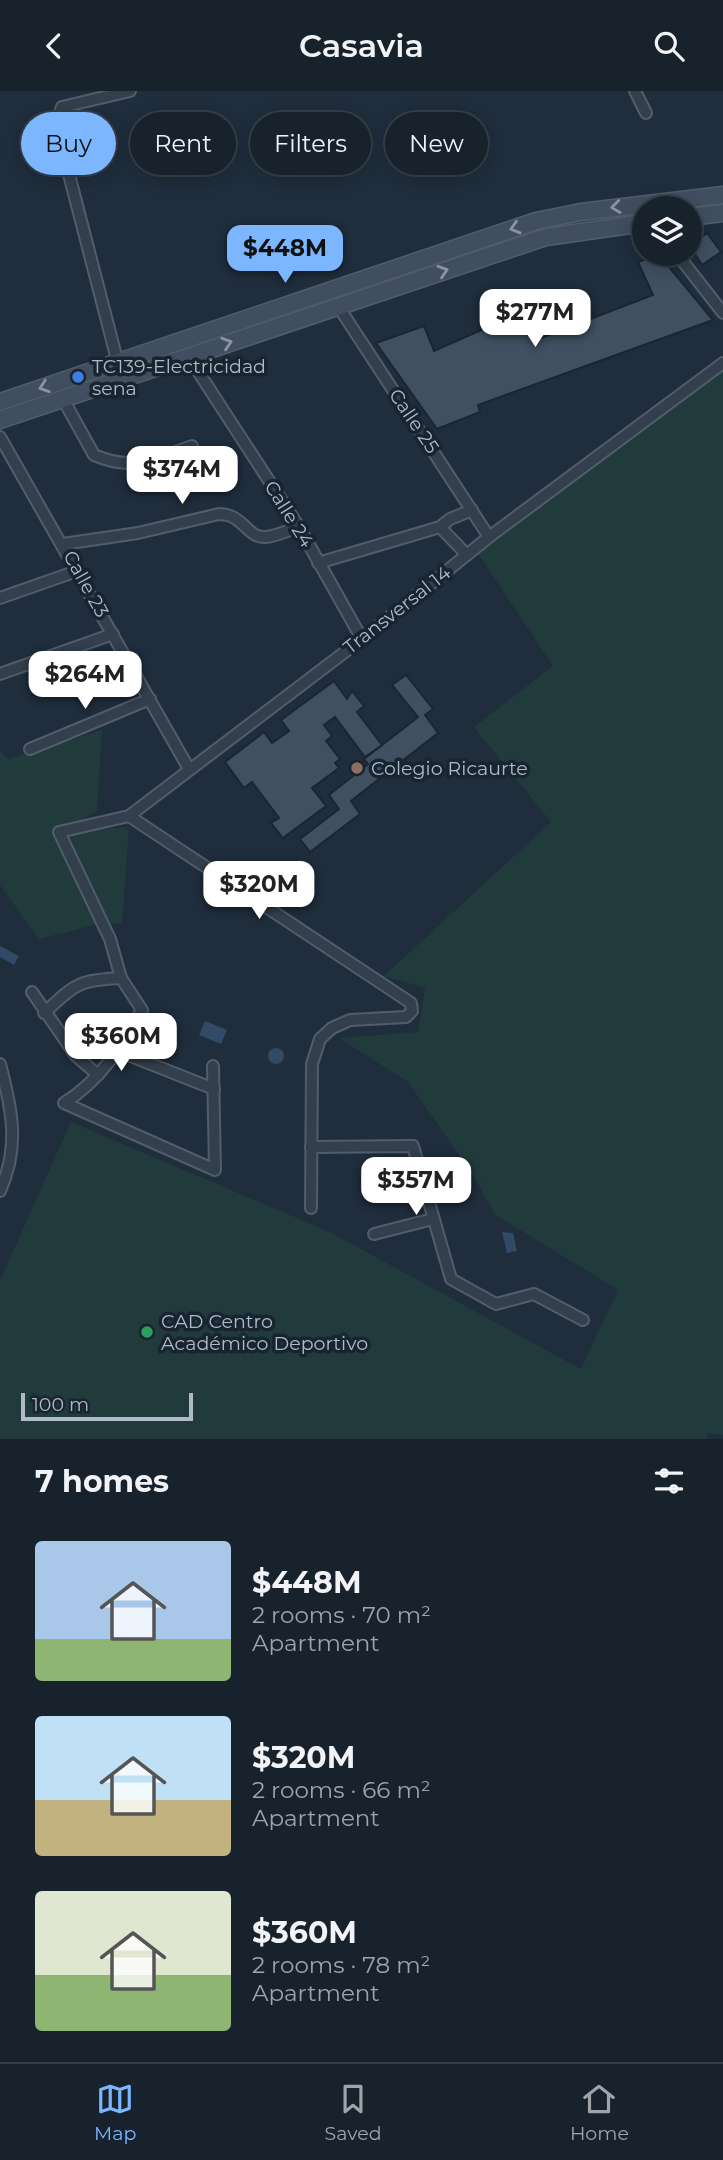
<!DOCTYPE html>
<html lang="en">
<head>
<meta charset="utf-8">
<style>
  :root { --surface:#17222d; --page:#202a35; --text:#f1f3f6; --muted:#9ea4aa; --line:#363f49; --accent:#7cb6ff }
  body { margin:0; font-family:Montserrat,sans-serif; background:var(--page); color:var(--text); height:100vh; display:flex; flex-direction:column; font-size:26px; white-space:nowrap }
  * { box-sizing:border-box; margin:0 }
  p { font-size:23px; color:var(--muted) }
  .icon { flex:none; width:38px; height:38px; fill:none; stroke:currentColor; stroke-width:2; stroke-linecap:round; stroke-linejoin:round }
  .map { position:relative; height:1348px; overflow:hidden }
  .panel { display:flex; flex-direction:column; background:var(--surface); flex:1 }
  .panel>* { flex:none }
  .top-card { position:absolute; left:21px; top:21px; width:682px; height:63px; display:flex; gap:14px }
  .fabs { position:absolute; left:632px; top:105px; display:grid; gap:14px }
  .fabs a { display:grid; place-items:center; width:70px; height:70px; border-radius:50%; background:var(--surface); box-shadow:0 4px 18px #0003,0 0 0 2px var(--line); font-size:35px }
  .scale { position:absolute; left:21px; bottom:18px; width:172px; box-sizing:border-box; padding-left:7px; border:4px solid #aebac8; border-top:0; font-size:19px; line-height:24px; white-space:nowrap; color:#aebac8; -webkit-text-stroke:5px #192431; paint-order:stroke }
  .price { position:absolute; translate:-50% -60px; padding:0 16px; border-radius:14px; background:#fff; color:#222; font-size:23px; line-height:46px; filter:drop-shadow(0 2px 4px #0008) }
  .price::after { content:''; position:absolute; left:50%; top:42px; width:21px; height:16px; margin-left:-10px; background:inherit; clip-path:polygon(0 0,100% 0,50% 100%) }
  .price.selected { background:var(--accent); color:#111 }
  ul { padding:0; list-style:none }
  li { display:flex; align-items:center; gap:21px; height:175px; padding:0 35px }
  li span { display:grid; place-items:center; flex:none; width:196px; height:140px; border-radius:7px; color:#555 }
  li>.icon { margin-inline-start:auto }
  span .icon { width:84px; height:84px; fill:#fffc; stroke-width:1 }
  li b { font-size:30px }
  h2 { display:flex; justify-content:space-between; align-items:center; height:84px; padding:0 35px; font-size:30px }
  .chip { padding:0 24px; border-radius:32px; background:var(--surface); box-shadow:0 4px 18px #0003,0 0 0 2px var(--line); font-size:24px; line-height:63px }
  .chip.selected { background:var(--accent); color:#111 }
  header { display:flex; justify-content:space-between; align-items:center; height:91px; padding:0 35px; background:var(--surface); font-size:32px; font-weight:600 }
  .tab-bar { display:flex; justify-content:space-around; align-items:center; height:98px; border-top:2px solid var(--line); background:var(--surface); font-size:19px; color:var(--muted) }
  .tab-bar a { display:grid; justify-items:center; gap:4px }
  .tab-bar .selected { color:var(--accent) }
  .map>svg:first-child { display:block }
</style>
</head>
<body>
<header><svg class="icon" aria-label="back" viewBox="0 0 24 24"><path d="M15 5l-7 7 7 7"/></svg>Casavia<svg class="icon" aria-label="search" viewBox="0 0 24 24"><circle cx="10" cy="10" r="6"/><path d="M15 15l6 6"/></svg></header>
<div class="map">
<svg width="723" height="1348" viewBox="0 0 723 1348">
  <rect width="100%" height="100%" fill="#1f2d3c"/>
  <g fill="#213b3d">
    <path d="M723,277V1344L708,1342L707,1348H0V1189L71,1031L330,1141L581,1278L618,1199L496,1124L467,1075L408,991L339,947L418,941L425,897L384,885L551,731L474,636L553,575L477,461Z"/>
    <path d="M102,639L97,720L66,738L67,741L129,736L122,833L102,832L39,848L0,794V660L8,668Z"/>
  </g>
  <g fill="#314a65">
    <path d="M0,855L19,865L14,874L0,866Z"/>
    <path d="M205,930L227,939L221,953L199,944Z"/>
    <circle cx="276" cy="965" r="8"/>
    <path d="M502,1141L513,1142L517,1160L507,1162Z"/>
  </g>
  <g fill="#405061" stroke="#1b2633" stroke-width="2">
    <path d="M707,142L721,161L702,174L690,155Z"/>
    <path d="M659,164L713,229L478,314L480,321L437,338L376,252L424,235L434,260L522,221L533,250L653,204L638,171Z"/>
    <path d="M406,584L433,618L425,624L438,642L351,710L360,723L310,761L300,748L339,718L329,704L368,673L364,668L418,626L392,594Z"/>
    <path d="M334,590L347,608L352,600L364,615L357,621L382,654L365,666L335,626L324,634L332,645L326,650L340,668L335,672L339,677L312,697L326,715L283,747L271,732L279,727L252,691L244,697L225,671L264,641L272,652L289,640L281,629Z"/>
  </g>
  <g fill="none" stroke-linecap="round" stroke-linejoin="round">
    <g stroke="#515d6a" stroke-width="14">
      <g id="street">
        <path d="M635,0L646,22"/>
        <path d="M677,163L723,222"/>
        <path d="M338,215L489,446"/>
        <path d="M188,265L299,436L362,548"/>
        <path d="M122,288L56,33L62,16L130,0"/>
        <path d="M63,308L94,364C133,381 155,368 192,355"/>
        <path d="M0,346L189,678"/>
        <path d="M440,436L467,464"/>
        <path d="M63,453L138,442L219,423C244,423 247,448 266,446C277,445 288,439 299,436"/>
        <path d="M318,472L440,436L450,428L472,419"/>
        <path d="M0,507L77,480"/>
        <path d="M0,583L113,543"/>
        <path d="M30,658L150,608"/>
        <path d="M129,725L411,912L412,920L406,926L350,929L332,937L320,948L312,973L311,1117"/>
        <path d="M32,901L76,965L98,984"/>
        <path d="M44,922C76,893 77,889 121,887"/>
        <path d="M118,960L214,998"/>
        <path d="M0,973C12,1018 20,1056 0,1100"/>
        <path d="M213,975L215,1079L64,1012C101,989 121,956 142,919L121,887L110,848L59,741L129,725L362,548L489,446L723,272"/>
        <path d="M311,1056L413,1055L451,1188L496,1213L534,1203L583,1229"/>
        <path d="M374,1143L433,1128"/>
      </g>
    </g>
    <g stroke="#515d6a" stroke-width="19">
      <g id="secondary">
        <path d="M690,126L723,122"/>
        <path d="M0,311L536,130L581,121L723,104"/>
        <path d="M0,329L546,146L644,132"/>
      </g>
    </g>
    <use href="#street" stroke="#333f4c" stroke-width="10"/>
    <use href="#secondary" stroke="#414e60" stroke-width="16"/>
  </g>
  <defs><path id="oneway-chevron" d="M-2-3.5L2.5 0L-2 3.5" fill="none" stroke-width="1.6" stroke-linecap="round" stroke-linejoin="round" transform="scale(1.75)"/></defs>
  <g stroke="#8894a4">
    <use href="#oneway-chevron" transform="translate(616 116) rotate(173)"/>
    <use href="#oneway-chevron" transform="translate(515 137) rotate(163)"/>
    <use href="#oneway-chevron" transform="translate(443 180) rotate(-18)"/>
    <use href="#oneway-chevron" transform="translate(227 252) rotate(-18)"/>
    <use href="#oneway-chevron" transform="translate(44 296) rotate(161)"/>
  </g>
  <circle fill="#3f7fe0" stroke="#192431" stroke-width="2.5" cx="78" cy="286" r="7"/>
  <circle fill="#8d6e63" stroke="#192431" stroke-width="2.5" cx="357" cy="677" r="7"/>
  <circle fill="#2e9e5b" stroke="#192431" stroke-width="2.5" cx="147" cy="1241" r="7"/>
  <g text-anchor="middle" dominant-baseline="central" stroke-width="7" stroke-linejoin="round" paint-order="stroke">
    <g font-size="19" fill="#aebac8" stroke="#192431" text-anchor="start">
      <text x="92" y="275">TC139-Electricidad<tspan x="92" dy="22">sena</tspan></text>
      <text x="371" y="677">Colegio Ricaurte</text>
      <text x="161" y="1230">CAD Centro<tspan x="161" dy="22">Académico Deportivo</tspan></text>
    </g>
    <g font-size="19" fill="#aebac8" stroke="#192431">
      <text transform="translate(414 330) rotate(56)">Calle 25</text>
      <text transform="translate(289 423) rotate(58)">Calle 24</text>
      <text transform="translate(86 493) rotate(61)">Calle 23</text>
      <text transform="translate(397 519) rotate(-38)">Transversal 14</text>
    </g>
  </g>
</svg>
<div class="fabs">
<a><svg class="icon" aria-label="layers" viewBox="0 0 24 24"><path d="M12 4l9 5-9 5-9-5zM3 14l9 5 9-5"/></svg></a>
</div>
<div class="scale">100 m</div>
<b class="price selected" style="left:285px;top:194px">$448M</b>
<b class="price" style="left:535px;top:258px">$277M</b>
<b class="price" style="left:182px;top:415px">$374M</b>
<b class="price" style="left:85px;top:620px">$264M</b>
<b class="price" style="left:259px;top:830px">$320M</b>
<b class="price" style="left:121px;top:982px">$360M</b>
<b class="price" style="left:416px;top:1126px">$357M</b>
<div class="top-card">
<a class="chip selected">Buy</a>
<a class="chip">Rent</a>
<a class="chip">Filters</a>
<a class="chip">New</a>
</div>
</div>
<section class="panel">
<h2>7 homes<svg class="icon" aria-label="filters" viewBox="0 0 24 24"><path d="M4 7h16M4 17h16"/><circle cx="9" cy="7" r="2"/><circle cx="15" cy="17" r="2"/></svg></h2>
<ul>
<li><span style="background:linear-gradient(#a9c7e8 70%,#8fb573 0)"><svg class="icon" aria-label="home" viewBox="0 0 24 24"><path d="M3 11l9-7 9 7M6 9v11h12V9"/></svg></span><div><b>$448M</b><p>2 rooms · 70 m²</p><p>Apartment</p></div></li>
<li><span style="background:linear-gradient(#bfe0f5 60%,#c2b280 0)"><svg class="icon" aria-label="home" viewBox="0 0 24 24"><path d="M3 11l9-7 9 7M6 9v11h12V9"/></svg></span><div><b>$320M</b><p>2 rooms · 66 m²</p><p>Apartment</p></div></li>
<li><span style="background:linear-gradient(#dfe7d0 60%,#8fb573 0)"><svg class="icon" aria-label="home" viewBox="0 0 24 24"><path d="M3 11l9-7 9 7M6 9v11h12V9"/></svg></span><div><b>$360M</b><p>2 rooms · 78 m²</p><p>Apartment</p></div></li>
</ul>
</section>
<nav class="tab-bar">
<a class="selected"><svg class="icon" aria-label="map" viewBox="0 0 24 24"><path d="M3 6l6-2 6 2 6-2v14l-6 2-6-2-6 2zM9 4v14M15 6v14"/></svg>Map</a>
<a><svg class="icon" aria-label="saved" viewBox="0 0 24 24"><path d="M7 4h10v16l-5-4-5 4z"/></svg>Saved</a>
<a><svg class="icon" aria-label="home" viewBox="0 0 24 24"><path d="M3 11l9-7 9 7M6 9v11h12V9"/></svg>Home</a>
</nav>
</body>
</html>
